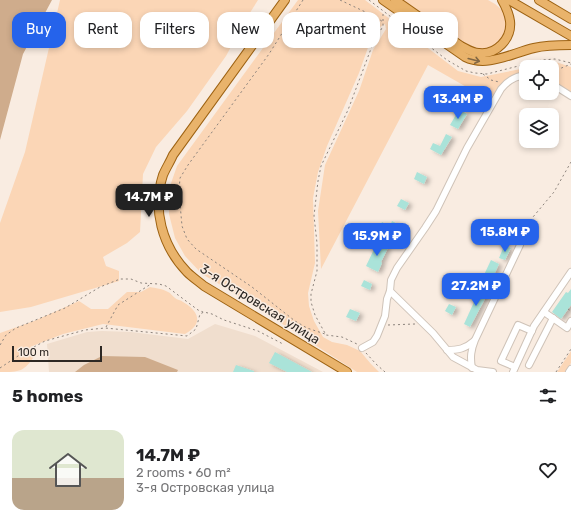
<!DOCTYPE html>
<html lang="en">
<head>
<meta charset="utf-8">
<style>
  :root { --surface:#fff; --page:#f2f2f2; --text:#202124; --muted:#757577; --line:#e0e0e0; --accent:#2563eb }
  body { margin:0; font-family:Rubik,sans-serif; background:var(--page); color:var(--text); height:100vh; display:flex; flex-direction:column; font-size:15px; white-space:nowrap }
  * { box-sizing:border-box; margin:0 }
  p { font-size:13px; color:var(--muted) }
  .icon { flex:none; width:22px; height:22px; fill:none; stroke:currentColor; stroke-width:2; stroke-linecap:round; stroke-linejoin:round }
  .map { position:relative; height:372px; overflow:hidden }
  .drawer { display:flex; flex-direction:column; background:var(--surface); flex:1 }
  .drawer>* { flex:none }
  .banner { position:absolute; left:12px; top:12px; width:547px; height:36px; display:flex; gap:8px }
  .buttons { position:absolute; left:519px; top:60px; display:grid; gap:8px }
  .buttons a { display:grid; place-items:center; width:40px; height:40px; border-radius:8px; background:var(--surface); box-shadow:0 2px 6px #0003; font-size:20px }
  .scale { position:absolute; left:12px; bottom:10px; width:90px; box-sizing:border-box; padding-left:4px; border:2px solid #2d2824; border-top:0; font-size:11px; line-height:14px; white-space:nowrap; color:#2d2824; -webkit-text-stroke:3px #f9ece1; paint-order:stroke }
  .price { position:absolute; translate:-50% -34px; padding:0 9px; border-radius:8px; background:var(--accent); color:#fff; font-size:13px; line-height:26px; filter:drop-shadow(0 1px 2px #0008) }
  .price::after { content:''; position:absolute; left:50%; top:24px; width:12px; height:9px; margin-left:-6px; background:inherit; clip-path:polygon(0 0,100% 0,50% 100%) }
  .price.on { background:#222; color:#fff }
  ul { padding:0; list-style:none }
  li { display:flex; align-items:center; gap:12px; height:100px; padding:0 12px }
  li+li { border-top:1px solid var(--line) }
  li span { display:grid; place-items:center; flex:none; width:112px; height:80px; border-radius:12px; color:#555 }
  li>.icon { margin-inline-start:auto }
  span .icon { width:48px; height:48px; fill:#fffc; stroke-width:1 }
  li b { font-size:17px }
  h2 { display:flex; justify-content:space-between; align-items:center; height:48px; padding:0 12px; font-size:17px }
  .tag { padding:0 14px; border-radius:12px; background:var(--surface); box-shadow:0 2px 6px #0003; font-size:14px; line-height:36px }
  .tag.on { background:var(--accent); color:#fff }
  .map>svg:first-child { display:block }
</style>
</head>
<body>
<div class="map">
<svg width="571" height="372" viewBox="0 0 571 372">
  <defs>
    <filter id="shadow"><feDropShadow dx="3.5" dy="2" stdDeviation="2" flood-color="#0004"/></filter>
  </defs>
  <rect width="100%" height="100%" fill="#f9ece1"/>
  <path fill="#f0dece" d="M215,324L255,336L323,372H49L47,344L87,332L102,331L131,332L188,339Z"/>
  <g fill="#fbd6b6">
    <path d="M60,0H258L246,19L226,56L187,111L156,147L143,174L140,232L127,243L103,257L106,266L119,271V281L31,307L0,312V223L25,152Z"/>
    <path d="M298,0H365L458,71L481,77L526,68V72L505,80L491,97H484L428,65L321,269L318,211L325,165L359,91L373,50L386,29L385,24L380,27L371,39L359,73L327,146L318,172L313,198L315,263L308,293L309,306L314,321L323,337L332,342L347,345L360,351L371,364L379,372H357L231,291L202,274L185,256L175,238L169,214V189L177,166Z"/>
    <path d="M401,0H488L495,4L501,9L505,14L506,22V29L500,41L495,45L484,50L470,48Z"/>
    <path d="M556,62L571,67V94L552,83V67H528Z"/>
    <path d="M150,287C155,288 163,289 168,292C171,293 172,296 175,298C177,300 181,300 183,302C199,311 204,324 185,334L103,324L63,334L30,347L35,355C24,372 20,372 0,372V333L34,321L79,301L91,309H108L127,292H141Z"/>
    <path d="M571,351V363L565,372H557Z"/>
  </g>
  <g fill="#cfac8c">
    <path d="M0,0H52L23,54L0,140Z"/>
    <path d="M102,356L145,357L178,370L177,372H75L84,365Z"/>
  </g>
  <g fill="#aae3d9" filter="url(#shadow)">
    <path d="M467,91L476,95L468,109L460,105Z"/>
    <path d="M462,111L467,114L458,129L450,125L457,113L460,115Z"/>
    <path d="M446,134L452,137L441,155L430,149L433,143L440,146Z"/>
    <path d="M417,172L427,177L424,184L414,179Z"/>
    <path d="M401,199L409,203L405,210L397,206Z"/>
    <path d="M392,221L398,224L391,239L385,236L387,232L379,228L382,222L390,226Z"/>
    <path d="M377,243L388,248L381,262L382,263L378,272L366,266Z"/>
    <path d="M504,246L511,248L505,260L499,258Z"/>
    <path d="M491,260L499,264L491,281L483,277Z"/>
    <path d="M364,280L372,284L370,290L361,286Z"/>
    <path d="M480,289L488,293L470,327L464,324Z"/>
    <path d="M571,289V305L561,319L552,312L566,292L568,293Z"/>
    <path d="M449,304L456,307L452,315L445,311Z"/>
    <path d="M350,309L360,313L356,321L346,317Z"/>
    <path d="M275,352L312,372H287L269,363Z"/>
    <path d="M236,365L254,371V372H233Z"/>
  </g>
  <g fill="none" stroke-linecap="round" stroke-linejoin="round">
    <g stroke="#cfc3b8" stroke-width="8">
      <g id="minor">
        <path d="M552,84L571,96"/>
        <path d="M390,291L433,333L453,357L477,370L493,372"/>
        <path d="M544,312L567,328L571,321"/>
        <path d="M362,348L373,342L377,336L385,316L387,299L390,291L391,280L397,268L425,228L436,211L467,148L501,89C508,80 516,76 526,75"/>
        <path d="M447,350C458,350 465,349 474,341"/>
        <path d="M529,365L553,318"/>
        <path d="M515,367L501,361L518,325L532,331"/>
        <path d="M472,368C470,357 471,350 475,340L520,245"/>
        <path d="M513,372L534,326L571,272"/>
        <path d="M569,372L571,369"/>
      </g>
    </g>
    <g stroke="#9d6212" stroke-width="10">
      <g id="major">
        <path d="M285,0L173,155C170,162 166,168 163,175C152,209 162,246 187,272C192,277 198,281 204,286L347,372"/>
        <path d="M383,0L465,57C487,68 512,53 534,48C546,45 558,45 571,45"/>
        <path d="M395,0L461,46C467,49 472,53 479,53C496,55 512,39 510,21C509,14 506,7 502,0"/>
        <path d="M509,0L571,36"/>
        <path d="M539,0L571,19"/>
      </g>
    </g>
    <g stroke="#8c837c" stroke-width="1" stroke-dasharray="2 3" stroke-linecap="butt">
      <path d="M303,0L269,54L188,165L180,178L179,192L182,226L187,239L196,249L252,287L295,321L307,328L325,334"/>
      <path d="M340,0L376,17L383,22V26L372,46L348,110L321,166L318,181L314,216L317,243V271L311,294V302L315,315L326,335L342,337L357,344"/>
      <path d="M369,0L447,60L466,71L475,73L487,74L542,60L555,59L571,63"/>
      <path d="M383,21V11"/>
      <path d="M552,72L571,64"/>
      <path d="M483,74L491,80L499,82"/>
      <path d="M522,239L533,217L554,192L571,162"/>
      <path d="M568,309L571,311"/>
      <path d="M388,325L415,324"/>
      <path d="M106,327L118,305L151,284"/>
      <path d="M0,345L6,335L16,328L65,308L100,287L120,279H131L141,283L159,284L166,286L198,310L203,312"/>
      <path d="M366,353L376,364L385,372"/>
      <path d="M0,368L21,354L45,341L85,330L105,328L187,336L196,329L200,314L204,312L212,314L224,320L258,331L283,344"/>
      <path d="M556,372L571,349"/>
    </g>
    <use href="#minor" stroke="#fff" stroke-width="6"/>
    <use href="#major" stroke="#e9b36b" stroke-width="8"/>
  </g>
  <defs><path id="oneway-shaft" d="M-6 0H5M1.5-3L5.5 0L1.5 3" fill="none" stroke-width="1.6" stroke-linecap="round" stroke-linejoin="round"/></defs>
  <use stroke="#826744" href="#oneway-shaft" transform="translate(474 60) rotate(14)"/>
  <g text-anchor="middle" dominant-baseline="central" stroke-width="3" stroke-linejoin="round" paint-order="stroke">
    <g font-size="13" fill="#2d2824" stroke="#f9ece1">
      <text transform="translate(260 304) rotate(32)">3-я Островская улица</text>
    </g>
  </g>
</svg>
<div class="buttons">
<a><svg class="icon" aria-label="locate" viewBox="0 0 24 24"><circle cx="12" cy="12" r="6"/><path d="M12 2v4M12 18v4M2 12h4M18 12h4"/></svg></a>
<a><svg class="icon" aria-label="layers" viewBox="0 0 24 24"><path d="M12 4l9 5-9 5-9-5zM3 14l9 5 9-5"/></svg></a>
</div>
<div class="scale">100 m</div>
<b class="price" style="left:458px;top:120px">13.4M ₽</b>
<b class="price on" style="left:149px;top:218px">14.7M ₽</b>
<b class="price" style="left:505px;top:253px">15.8M ₽</b>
<b class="price" style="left:377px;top:257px">15.9M ₽</b>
<b class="price" style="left:476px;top:307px">27.2M ₽</b>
<div class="banner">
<a class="tag on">Buy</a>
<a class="tag">Rent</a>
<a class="tag">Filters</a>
<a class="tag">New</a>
<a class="tag">Apartment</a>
<a class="tag">House</a>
</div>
</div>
<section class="drawer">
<h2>5 homes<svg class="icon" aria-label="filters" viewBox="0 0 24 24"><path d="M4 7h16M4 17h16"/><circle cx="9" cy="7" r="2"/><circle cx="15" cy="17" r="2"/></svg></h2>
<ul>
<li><span style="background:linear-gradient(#dfe7d0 60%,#b9a48a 0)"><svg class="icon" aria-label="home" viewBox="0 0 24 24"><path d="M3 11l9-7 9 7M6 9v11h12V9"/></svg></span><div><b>14.7M ₽</b><p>2 rooms · 60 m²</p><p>3-я Островская улица</p></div><svg class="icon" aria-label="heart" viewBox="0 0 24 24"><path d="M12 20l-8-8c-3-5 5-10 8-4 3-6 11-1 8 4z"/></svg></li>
</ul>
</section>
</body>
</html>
